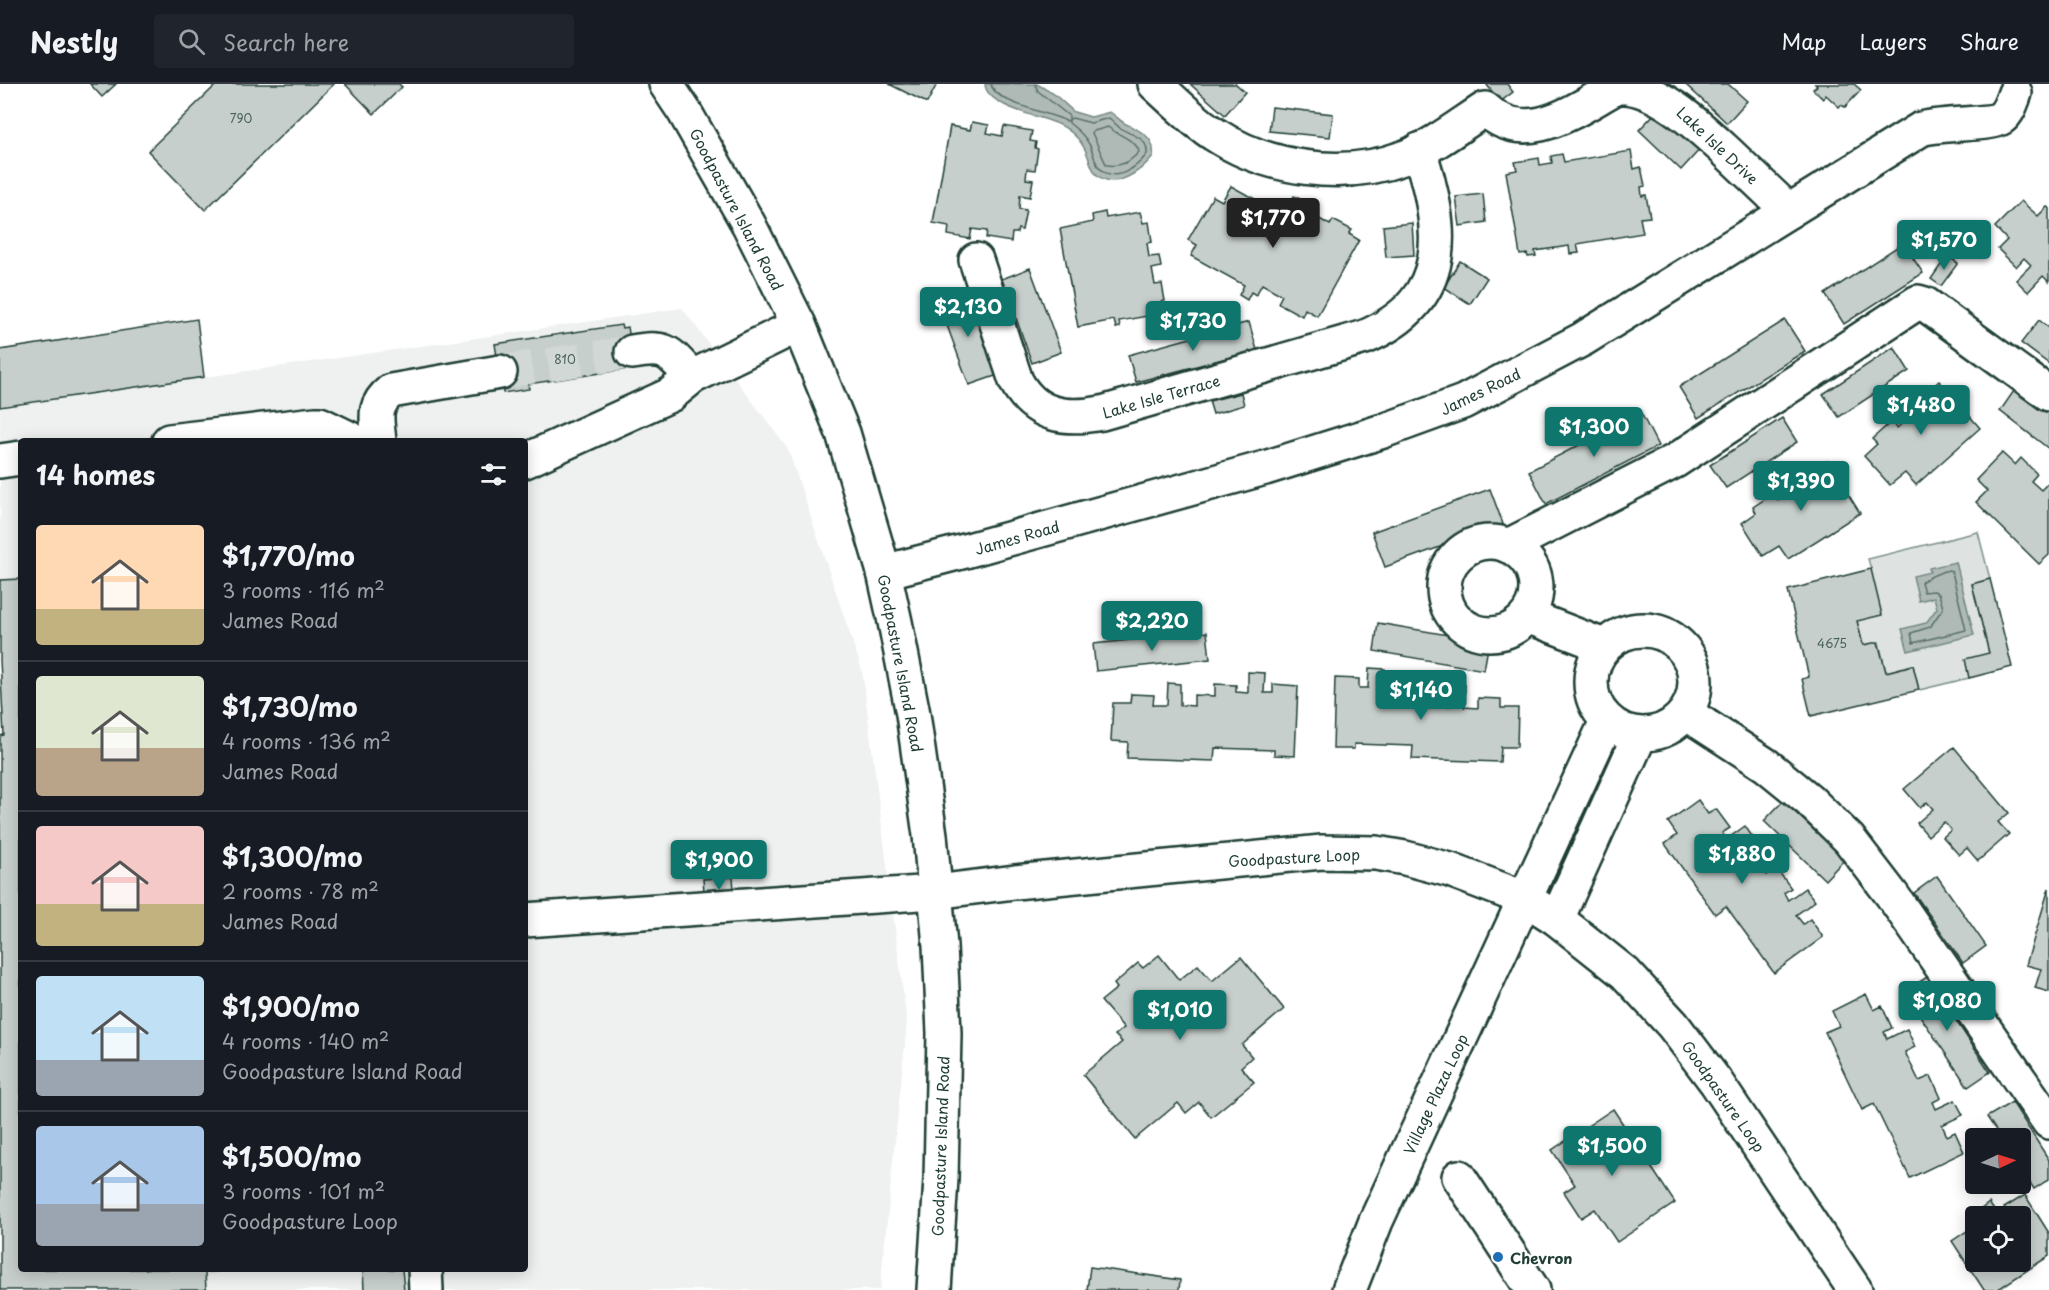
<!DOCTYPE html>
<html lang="en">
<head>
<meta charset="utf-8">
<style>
  :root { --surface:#171b24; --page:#20242c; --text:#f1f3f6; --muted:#9ea1a6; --line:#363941; --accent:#0f766e }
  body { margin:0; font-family:"Playpen Sans",sans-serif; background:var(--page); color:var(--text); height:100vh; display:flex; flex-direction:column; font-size:22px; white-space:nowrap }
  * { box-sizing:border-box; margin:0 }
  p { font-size:20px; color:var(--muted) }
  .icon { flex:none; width:33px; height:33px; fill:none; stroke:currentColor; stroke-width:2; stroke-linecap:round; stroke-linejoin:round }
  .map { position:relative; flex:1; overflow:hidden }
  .drawer { position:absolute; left:18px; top:354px; width:510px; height:834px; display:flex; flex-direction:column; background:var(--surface); border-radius:6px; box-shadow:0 3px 15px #0003 }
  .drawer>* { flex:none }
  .needle { width:39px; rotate:86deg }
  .buttons { position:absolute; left:1965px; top:1044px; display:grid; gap:12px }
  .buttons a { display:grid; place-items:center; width:66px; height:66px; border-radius:6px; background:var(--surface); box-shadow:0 3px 15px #0003; font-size:30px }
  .price { position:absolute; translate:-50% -51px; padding:0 14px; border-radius:6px; background:var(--accent); color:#fff; font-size:20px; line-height:39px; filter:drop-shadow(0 2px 3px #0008) }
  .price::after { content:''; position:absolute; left:50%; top:36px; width:18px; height:14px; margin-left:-9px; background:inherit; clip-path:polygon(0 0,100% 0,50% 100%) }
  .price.active { background:#222; color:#fff }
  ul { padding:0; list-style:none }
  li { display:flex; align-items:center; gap:18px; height:150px; padding:0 18px }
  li+li { border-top:2px solid var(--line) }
  li span { display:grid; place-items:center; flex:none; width:168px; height:120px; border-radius:6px; color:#555 }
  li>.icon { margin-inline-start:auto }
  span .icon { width:72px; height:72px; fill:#fffc; stroke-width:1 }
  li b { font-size:26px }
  h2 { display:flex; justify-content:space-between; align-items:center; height:72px; padding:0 18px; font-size:26px }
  header { display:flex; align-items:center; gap:36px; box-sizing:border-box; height:84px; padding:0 30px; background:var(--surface); border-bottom:2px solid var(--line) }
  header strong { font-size:28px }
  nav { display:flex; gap:33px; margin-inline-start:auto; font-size:21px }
  .search { width:420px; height:54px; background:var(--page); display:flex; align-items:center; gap:15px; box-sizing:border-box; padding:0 21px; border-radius:6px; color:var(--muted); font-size:22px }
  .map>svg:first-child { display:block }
</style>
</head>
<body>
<header>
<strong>Nestly</strong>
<div class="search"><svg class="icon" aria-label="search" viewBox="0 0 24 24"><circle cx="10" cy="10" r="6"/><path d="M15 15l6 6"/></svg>Search here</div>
<nav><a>Map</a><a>Layers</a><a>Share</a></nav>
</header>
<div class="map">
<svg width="2049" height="1206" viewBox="0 0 2049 1206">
  <rect width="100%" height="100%" fill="#fff"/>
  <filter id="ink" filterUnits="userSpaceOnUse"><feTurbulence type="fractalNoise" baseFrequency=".0167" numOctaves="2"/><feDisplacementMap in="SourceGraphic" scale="12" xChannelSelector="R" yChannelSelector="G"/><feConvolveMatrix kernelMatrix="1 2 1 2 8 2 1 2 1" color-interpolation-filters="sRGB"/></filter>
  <g filter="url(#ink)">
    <path fill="#eef1f0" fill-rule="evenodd" d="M682,224L788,365L862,586L907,939L880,1206H0V323ZM21,357H525V1185H21Z"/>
    <path fill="#dee3e2" stroke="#7e908b" stroke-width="1.5" d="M1978,448L1990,495L1972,500L1989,569L1969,594L1919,606L1913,581L1886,588L1879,558L1863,561L1857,537L1871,485L1868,475Z"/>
    <g fill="#afbab7" stroke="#758883" stroke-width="1.5">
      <path d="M985,0H1037L1054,10L1074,28L1091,33L1110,28C1116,32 1120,37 1126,40C1140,47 1156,53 1153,72C1142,86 1116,107 1097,91C1092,86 1090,77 1087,70C1081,54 1067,42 1050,37C1033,31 986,21 985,0Z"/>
      <path d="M1956,478L1974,551L1908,567L1902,545L1926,539L1937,524L1934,513L1919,517L1913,492L1930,488L1929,484Z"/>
    </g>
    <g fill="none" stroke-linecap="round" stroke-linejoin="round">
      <g stroke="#596f68" stroke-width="1.5">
        <path d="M991,0C995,20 1049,28 1066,37L1069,36V39C1077,45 1085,52 1089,60C1094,68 1094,81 1102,86C1117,99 1138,82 1147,70C1148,52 1132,52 1120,44C1116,41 1113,37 1109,34L1091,39L1072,34L1069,36V32L1038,7L1035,0"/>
        <path d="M1108,43C1117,51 1137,56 1139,68C1130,78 1121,83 1107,81L1105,78L1092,49L1094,47Z"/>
        <path d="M1949,486L1952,488L1966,546L1913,559L1911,549L1930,543L1943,524L1939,510L1934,507L1924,508L1921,498C1930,493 1938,488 1949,486Z"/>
      </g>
    </g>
    <g fill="#c7cfcc" stroke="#1f3d34" stroke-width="1.5">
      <path d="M90,0H116L102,13Z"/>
      <path d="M217,0H334L205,126L148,67Z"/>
      <path d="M345,0H399L402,3L374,30Z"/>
      <path d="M889,0H937L927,19Z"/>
      <path d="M1190,0H1236L1245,8L1225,31Z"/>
      <path d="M1488,0H1507L1513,8L1500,18L1487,1Z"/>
      <path d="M1685,0H1728L1747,17L1727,39Z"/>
      <path d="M1815,0H1854L1861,6L1845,23L1841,21L1839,23L1826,11L1823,15L1813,5L1817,2Z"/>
      <path d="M1272,23L1333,30L1330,53L1269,47Z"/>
      <path d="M1659,25L1701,64L1681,86L1639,46Z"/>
      <path d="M972,38L989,41L987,49L1002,52L1004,42L1032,47L1030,57L1036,58L1035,64L1038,65L1035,86L1027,85L1026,95L1033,96L1030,113L1020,111L1019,125L1026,126L1022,146L1018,145L1017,149H1012L1011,158L986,154L987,147L972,145L970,155L948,151L949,142L933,139L950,42L970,46Z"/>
      <path d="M1631,67L1634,85L1641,83L1645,102L1641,103L1642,112L1646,111L1650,133L1640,134L1643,149L1577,160L1579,169L1570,170L1569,162L1535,167L1536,172L1528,173L1527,170L1520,171L1506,88L1517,86L1515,78L1539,74L1540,81L1552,79L1551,72L1562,70L1564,78Z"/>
      <path d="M1231,102L1280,129L1287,116L1291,118L1294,112L1302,116L1298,123L1330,141L1333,136L1352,146L1349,150L1359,156L1317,232L1305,225L1302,232L1278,219L1282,211L1262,200L1256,211L1251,208L1247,216L1239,211L1244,201L1191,172L1197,161L1188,156L1213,112L1222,117Z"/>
      <path d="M1483,110L1486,138L1460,142L1456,113Z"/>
      <path d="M2021,117L2038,132L2047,123L2049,124V198L2043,192L2028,208L2016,196L2031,181L2024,174L2016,183L1998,165L2007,156L1995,143Z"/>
      <path d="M1105,128L1106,134L1140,128L1143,139L1149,138L1152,158L1147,159L1149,173L1159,172L1161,183L1152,185L1155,201L1162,200L1165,217L1161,218L1162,222L1158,223L1159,230L1119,237L1120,243L1116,244L1114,236L1078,243L1060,145L1093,138L1092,131Z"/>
      <path d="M1412,139L1414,171L1386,173L1383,142Z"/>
      <path d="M1903,159L1923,189L1844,240L1825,210Z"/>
      <path d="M1947,172L1958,179L1941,202L1931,195Z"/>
      <path d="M1460,177L1487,194L1470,220L1444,203Z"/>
      <path d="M1030,184L1061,268L1032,279L1002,195Z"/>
      <path d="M967,207L998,291L969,301L938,217Z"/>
      <path d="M197,235L204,293L0,323V266Z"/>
      <path d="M1785,236L1805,267L1698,334L1679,303Z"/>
      <path d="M2039,236L2049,244V280L2021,259Z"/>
      <path d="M1249,238L1257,266L1136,298L1128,271Z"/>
      <path d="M621,241L622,244L628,243L634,281L627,282V285L528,300L529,305L503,309L495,260Z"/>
      <path d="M1894,263L1909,287L1839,333L1823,310Z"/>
      <path d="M1939,297L1980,344L1916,401L1905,389L1890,401L1864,372L1877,360L1872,355L1892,337L1897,344L1902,339L1889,324L1903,313L1916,328L1924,321L1919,315Z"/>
      <path d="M2016,304L2049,329V365L2000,327Z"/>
      <path d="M1241,309L1244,321L1213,330L1209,317Z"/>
      <path d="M1641,329L1658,362L1546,420L1529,387Z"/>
      <path d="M1782,334L1797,358L1726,404L1710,381Z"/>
      <path d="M2002,369L2015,381L2021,374L2037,390L2031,397L2041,406L2049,398V471L2039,480L1976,418L1987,407L1976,396Z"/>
      <path d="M1827,377L1860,429L1788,475L1779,462L1763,472L1742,439L1756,429L1753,423L1774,409L1778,416L1784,412L1774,396L1788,386L1799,404L1809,398L1804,391Z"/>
      <path d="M1490,405L1503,440L1385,483L1372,448Z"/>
      <path d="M1871,485L1882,531L1857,537L1863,561L1878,558L1886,588L1913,581L1919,606L1811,632L1802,595L1809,593L1788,506Z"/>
      <path d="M21,495V1185H266L205,1188L206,1206H0V652L4,651L0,576V496Z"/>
      <path d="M1990,495L2012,583L1969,594L1965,575L1989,569L1972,500Z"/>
      <path d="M1378,539L1489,558L1484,586L1374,567Z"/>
      <path d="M1207,548L1210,575L1096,587L1093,560Z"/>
      <path d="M1369,584L1385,585V605L1396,606L1397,598H1417V611L1438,612L1437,622H1451L1452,601H1465L1464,623L1478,624V614L1501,615V624H1518L1517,663H1501L1500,678L1412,675L1413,662L1354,660V665H1333L1335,594L1359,595V604H1368Z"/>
      <path d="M1248,588L1265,589L1264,609H1273V600L1298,602L1295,672L1274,671V666L1215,664L1214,677L1127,674L1128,658L1111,657L1113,619H1130L1131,610L1154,611L1153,621H1167L1168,599L1180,600V621L1194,622V611L1215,612V600L1236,601V608L1248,609Z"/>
      <path d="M1954,663L2009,729L1998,738L2009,750L1978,777L1967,764L1959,771L1943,753L1951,746L1944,738L1928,752L1917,739L1933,725L1927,718L1920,724L1904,705Z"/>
      <path d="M1698,716L1708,730L1716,725L1730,744L1722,749L1727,755L1745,742L1756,758L1747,765L1766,791L1776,784L1791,804L1784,809L1788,816L1805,804L1815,817L1796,831L1803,840L1810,835L1823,853L1774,889L1726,822L1715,830L1665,760L1677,751L1668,738Z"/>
      <path d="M1783,717L1845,775L1825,796L1764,737Z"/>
      <path d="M1937,792L1986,862L1963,879L1914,809Z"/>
      <path d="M733,793L735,819L705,821L703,795Z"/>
      <path d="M2049,804V908L2035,904L2041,885L2026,881Z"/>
      <path d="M1159,871L1179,896L1198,881L1212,897L1241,873L1284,925L1242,961L1252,973L1241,983L1254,998L1211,1033L1199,1018L1186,1029L1178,1019L1135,1055L1083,991L1122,958L1115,951L1124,944L1101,917L1117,904L1114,900L1138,879L1143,884Z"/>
      <path d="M1927,893L1990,988L1968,1003L1904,908Z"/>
      <path d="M1866,910L1874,926L1882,922L1892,944L1884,948L1887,955L1907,945L1915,963L1905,968L1919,997L1931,992L1941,1014L1933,1018L1936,1025L1955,1016L1963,1031L1942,1041L1947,1052L1955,1048L1964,1068L1910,1094L1874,1020L1862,1026L1825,948L1839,942L1832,927Z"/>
      <path d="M2012,1018L2049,1076V1095L2034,1105L2020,1084V1054H2001L1987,1033Z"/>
      <path d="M1613,1025L1675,1119L1617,1158L1595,1125L1581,1134L1564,1108L1575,1101L1552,1066Z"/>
      <path d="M2025,1111L2049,1149V1172L1997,1206H1984L1952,1157L1973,1143L1976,1147V1178H2020V1132H2009L2004,1124Z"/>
      <path d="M1989,1119L1998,1132H1978L1976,1129Z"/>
      <path d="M1090,1183L1180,1196L1179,1206H1087Z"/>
      <path d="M363,1185H402L404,1206H364Z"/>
    </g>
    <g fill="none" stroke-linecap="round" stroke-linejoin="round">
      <path stroke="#d2d8d6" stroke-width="33" stroke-dasharray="33 16" stroke-linecap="butt" d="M500,288L632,268"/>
      <g stroke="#1f3d34" stroke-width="38">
        <g id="minor">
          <path d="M1155,0C1174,17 1193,37 1214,50C1267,85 1343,96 1403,74C1432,63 1459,42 1485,25C1527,65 1577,24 1617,3C1656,0 1703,46 1728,69C1748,88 1768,107 1789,127"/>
          <path d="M976,176L1016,297C1035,332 1065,336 1102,329L1365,253C1454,215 1444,144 1419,66"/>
          <path d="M632,268C668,262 667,267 692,293"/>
          <path d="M169,357L315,340H320L355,357"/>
          <path d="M379,357C377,335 372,322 391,307L500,288"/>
          <path d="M0,377L21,374"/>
          <path d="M525,377L670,311L692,293L799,241"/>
          <circle cx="1490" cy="504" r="46"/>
          <path d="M1508,462L1675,377L1918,218L1925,220L2049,310"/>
          <path d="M884,488L965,467L1265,384L1383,347L1463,318L1583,255L1921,45C1939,39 1991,41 2001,34C2009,28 2012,17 2015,9"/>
          <path d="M1527,532L1604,562"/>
          <circle cx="1643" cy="598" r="52"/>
          <path d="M1686,629L1766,681L1809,716L1849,755L1892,811L2049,1038"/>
          <path d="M1557,835L1640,651"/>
          <path d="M525,836L935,808L1015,798L1322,768L1376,769L1405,774L1450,786L1526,815L1557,835L1625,889L1673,941L1716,998L1855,1206"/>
          <path d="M1459,1093L1533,1206"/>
          <path d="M425,1185L426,1206"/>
          <path d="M1349,1206L1376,1137L1607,637"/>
        </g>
      </g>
      <g stroke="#1f3d34" stroke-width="38">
        <path id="major" d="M666,0L684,27L749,141L799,241L843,349L884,488L895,538L913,630L930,751L940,862L944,949L941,1095L934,1206"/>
      </g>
      <use href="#minor" stroke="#fff" stroke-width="33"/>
      <use href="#major" stroke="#fff" stroke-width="33"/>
    </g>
  </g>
  <circle fill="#1f6fb2" stroke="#fff" stroke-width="2" cx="1498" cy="1173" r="6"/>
  <g text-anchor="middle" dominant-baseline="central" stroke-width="4.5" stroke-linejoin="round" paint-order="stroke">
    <g font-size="12" fill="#49625a">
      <text x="241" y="34">790</text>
      <text x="565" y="275">810</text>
      <text x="1832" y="559">4675</text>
    </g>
    <g font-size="15" fill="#1f3d34" stroke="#fff">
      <text transform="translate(1718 61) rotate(43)">Lake Isle Drive</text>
      <text transform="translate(737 125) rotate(62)">Goodpasture Island Road</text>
      <text transform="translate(1480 307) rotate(-26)">James Road</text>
      <text transform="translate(1161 312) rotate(-16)">Lake Isle Terrace</text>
      <text transform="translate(1017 453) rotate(-16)">James Road</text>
      <text transform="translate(901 579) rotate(79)">Goodpasture Island Road</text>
      <text transform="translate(1294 773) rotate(-3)">Goodpasture Loop</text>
      <text transform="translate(1435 1010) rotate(-65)">Village Plaza Loop</text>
      <text transform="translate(1724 1012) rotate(55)">Goodpasture Loop</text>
      <text transform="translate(940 1062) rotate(-88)">Goodpasture Island Road</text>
    </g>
    <g font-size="15" font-weight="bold" fill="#1f3d34" stroke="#fff" text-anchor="start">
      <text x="1510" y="1173">Chevron</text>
    </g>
  </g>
</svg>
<div class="buttons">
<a><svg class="needle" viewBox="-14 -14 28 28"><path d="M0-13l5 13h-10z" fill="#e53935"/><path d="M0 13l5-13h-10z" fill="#9ea1a6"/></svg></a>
<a><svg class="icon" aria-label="locate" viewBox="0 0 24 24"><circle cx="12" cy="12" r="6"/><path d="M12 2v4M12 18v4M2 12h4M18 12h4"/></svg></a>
</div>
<b class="price active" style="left:1273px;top:165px">$1,770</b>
<b class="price" style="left:1944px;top:187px">$1,570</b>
<b class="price" style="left:968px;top:254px">$2,130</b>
<b class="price" style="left:1193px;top:268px">$1,730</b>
<b class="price" style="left:1921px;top:352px">$1,480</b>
<b class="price" style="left:1594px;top:374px">$1,300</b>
<b class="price" style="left:1801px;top:428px">$1,390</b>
<b class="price" style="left:1152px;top:568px">$2,220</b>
<b class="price" style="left:1421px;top:637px">$1,140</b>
<b class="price" style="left:1742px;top:801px">$1,880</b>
<b class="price" style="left:719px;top:807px">$1,900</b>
<b class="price" style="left:1947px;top:948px">$1,080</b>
<b class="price" style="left:1180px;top:957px">$1,010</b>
<b class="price" style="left:1612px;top:1093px">$1,500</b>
<section class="drawer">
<h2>14 homes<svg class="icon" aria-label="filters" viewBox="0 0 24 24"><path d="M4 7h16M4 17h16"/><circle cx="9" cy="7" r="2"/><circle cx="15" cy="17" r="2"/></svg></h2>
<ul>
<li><span style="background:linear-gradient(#ffd9b3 70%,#c2b280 0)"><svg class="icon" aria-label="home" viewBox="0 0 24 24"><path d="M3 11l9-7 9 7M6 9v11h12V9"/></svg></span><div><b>$1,770/mo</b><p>3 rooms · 116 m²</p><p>James Road</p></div></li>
<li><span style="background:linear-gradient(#dfe7d0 60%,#b9a48a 0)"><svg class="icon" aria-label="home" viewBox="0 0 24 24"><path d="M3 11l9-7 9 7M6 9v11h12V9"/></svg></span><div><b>$1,730/mo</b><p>4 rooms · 136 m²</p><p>James Road</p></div></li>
<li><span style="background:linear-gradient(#f6c9c9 65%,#c2b280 0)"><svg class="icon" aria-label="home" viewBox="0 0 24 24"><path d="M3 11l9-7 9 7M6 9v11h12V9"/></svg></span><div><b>$1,300/mo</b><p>2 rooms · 78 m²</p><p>James Road</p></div></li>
<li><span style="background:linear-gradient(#bfe0f5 70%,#9aa5b1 0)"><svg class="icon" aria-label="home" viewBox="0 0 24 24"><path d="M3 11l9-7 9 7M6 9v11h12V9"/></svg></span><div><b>$1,900/mo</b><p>4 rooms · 140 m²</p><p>Goodpasture Island Road</p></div></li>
<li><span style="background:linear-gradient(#a9c7e8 65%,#9aa5b1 0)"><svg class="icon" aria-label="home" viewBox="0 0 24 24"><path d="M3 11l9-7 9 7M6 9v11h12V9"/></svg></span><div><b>$1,500/mo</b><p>3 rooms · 101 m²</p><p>Goodpasture Loop</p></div></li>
</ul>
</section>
</div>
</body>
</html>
